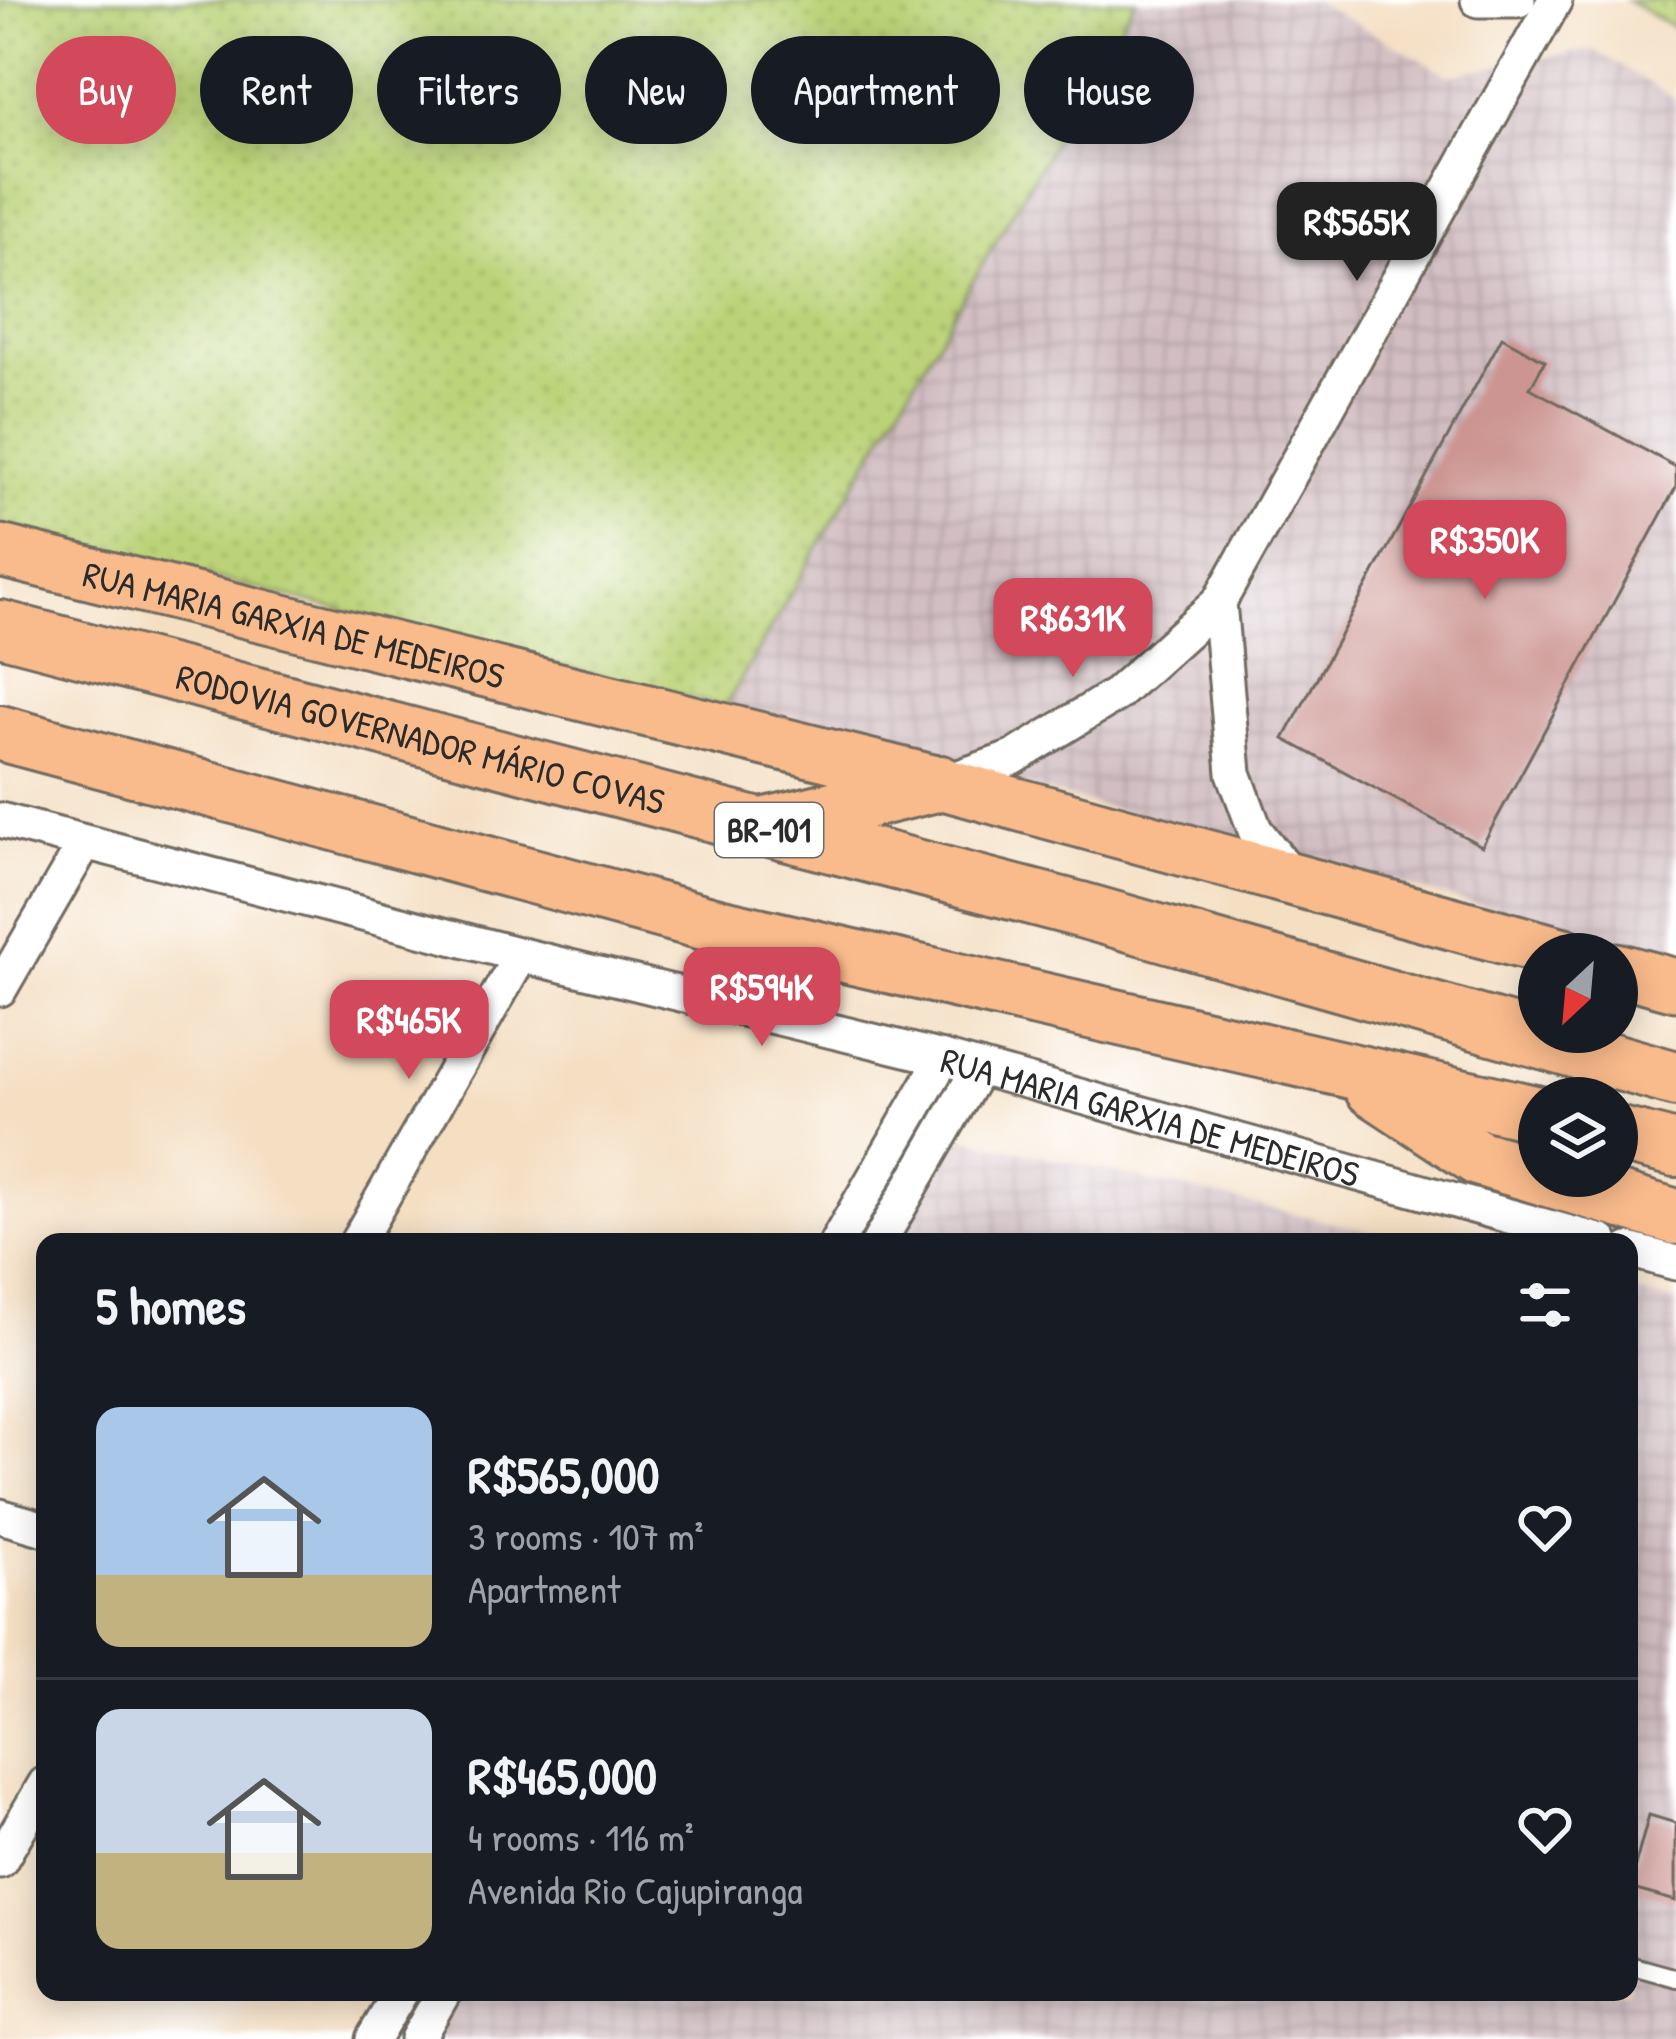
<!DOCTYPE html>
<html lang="en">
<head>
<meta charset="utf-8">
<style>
  :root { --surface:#171b24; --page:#20242c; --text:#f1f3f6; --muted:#9ea1a6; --line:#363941; --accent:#d1495b }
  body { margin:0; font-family:"Patrick Hand",sans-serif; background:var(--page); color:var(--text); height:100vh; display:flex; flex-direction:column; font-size:45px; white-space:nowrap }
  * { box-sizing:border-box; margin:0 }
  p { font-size:39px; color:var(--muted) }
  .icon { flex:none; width:66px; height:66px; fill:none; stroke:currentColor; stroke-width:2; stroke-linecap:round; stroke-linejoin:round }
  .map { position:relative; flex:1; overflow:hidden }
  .side { position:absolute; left:36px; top:1233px; width:1602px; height:768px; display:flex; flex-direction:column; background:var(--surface); border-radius:24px; box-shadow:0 6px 30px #0003 }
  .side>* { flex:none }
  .banner { position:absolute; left:36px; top:36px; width:1605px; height:108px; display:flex; gap:24px }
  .needle { width:78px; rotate:206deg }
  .controls { position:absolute; left:1518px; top:933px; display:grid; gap:24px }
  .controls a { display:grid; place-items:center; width:120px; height:120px; border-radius:50%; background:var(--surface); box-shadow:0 6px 30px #0003; font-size:60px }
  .price { position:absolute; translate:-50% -102px; padding:0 27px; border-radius:24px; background:var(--accent); color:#fff; font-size:39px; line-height:78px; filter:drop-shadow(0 3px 6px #0008) }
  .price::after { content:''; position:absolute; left:50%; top:72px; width:36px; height:27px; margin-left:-18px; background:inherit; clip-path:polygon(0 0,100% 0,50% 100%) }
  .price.on { background:#222; color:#fff }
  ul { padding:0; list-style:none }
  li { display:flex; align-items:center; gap:36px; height:300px; padding:0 60px }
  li+li { border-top:3px solid var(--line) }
  li span { display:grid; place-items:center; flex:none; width:336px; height:240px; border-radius:24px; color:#555 }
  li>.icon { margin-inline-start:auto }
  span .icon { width:144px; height:144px; fill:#fffc; stroke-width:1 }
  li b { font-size:51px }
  h2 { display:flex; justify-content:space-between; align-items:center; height:144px; padding:0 60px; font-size:51px }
  .chip { padding:0 42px; border-radius:54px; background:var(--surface); box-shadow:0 6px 30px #0003; font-size:42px; line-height:108px }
  .chip.on { background:var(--accent); color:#fff }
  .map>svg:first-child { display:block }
</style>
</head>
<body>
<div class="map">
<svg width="1676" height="2039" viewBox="0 0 1676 2039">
  <defs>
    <pattern id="industrial-grid" width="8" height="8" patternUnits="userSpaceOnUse" patternTransform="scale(3)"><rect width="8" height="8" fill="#d2bec2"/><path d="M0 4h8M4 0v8" fill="none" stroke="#b4a3a7"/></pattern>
    <pattern id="green-dots" width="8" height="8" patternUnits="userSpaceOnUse" patternTransform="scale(3)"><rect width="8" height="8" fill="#bbd378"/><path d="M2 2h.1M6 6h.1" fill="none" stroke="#a1b568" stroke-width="1.8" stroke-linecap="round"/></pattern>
  </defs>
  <rect width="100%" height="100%" fill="#fff"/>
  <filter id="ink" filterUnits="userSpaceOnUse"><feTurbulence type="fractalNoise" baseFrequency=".00833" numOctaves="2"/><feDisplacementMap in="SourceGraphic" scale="24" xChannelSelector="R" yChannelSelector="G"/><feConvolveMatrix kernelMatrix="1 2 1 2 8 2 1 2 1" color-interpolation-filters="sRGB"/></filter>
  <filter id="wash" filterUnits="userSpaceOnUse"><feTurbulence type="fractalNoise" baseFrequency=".004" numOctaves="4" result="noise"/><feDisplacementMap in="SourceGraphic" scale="48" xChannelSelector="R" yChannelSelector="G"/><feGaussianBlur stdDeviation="2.7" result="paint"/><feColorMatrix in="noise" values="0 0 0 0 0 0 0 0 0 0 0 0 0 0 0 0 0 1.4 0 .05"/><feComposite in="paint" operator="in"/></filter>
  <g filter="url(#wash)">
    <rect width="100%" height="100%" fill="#f4dfc3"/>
    <g fill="url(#industrial-grid)">
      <path d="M1136,0H1313L1449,75L1592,49L1676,99V957L725,707Z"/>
      <path d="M951,1135L1417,1242H890Z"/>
      <path d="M1629,1291L1676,1302V2039H433L460,1992H1629Z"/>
    </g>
    <g fill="url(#green-dots)" stroke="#737f52" stroke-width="3">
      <path d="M0,0H1136L725,707L0,524Z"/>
      <path d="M1627,0H1676V29Z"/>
    </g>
    <g id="blocks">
      <g fill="#cc9592">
        <path d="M1502,337L1545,361L1530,388L1676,467V487L1482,846L1284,739Z"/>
        <path d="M1649,1815L1676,1823V1901L1629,1888Z"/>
      </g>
    </g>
  </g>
  <g filter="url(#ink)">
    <use href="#blocks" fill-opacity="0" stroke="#716a60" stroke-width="3"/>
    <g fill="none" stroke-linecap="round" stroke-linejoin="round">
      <g stroke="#716a60" stroke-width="22">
        <path id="service" d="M1629,1965L1676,1978"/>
      </g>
      <g stroke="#716a60" stroke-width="39">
        <g id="minor">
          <path d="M1478,0H1518"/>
          <path d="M1219,602L1234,773L1255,830L1294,879"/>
          <path d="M942,783L1013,758L1117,694L1219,602L1555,0"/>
          <path id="s1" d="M0,820L521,955L943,1058L1602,1242"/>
          <path d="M0,989L84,844"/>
          <path d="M357,1242L521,955"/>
          <path d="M837,1242L943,1058"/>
          <path d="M879,1242L979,1068"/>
          <path d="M1629,1250L1676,1263"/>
          <path d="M0,1516L45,1529"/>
          <path d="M0,1861L45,1784"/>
          <path d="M373,2039L401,1992"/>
          <path d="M417,2039L444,1992"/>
        </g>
      </g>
      <g stroke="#716a60" stroke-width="57">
        <g id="primary">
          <path id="s2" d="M0,551L940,783L1564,954"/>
          <path d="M1617,969L1676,985"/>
        </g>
      </g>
      <g stroke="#716a60" stroke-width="60">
        <g id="trunk">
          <path id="s3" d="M0,628L1081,910L1676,1079"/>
          <path d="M0,733L718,926L1539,1114"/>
          <path d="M767,825L940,783"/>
          <path d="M1372,1088L1478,1158L1676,1217"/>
          <path d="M1617,1134L1676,1149"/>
        </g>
      </g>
      <use href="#service" stroke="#fff" stroke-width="16"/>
      <use href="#minor" stroke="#fff" stroke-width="33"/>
      <use href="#primary" stroke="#fabb8c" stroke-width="51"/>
      <use href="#trunk" stroke="#fabb8c" stroke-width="54"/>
    </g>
  </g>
  <g text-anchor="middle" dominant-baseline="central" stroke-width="9" stroke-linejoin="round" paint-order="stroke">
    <rect fill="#fff" stroke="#6b6b6b" stroke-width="3" x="715" y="803" width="108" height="54" rx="9"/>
    <g font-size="33" font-weight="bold" fill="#2b2b2b">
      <text x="769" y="830">BR-101</text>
    </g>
    <g font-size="36" fill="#2b2b2b" stroke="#fff">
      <text stroke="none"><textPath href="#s2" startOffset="303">RUA MARIA GARXIA DE MEDEIROS</textPath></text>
      <text stroke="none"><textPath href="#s3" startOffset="435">RODOVIA GOVERNADOR MÁRIO COVAS</textPath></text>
      <text stroke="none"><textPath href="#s1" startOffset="1188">RUA MARIA GARXIA DE MEDEIROS</textPath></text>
    </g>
  </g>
</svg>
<div class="controls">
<a><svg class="needle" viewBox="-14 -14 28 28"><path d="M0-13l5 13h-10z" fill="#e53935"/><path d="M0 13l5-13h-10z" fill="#9ea1a6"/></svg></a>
<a><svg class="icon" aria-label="layers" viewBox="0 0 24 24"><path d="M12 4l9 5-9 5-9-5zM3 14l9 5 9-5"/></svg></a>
</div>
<b class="price on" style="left:1357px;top:284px">R$565K</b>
<b class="price" style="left:1485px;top:602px">R$350K</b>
<b class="price" style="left:1073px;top:680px">R$631K</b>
<b class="price" style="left:762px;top:1049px">R$594K</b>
<b class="price" style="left:409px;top:1082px">R$465K</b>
<div class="banner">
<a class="chip on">Buy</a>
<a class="chip">Rent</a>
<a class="chip">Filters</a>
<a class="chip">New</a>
<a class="chip">Apartment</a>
<a class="chip">House</a>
</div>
<section class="side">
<h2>5 homes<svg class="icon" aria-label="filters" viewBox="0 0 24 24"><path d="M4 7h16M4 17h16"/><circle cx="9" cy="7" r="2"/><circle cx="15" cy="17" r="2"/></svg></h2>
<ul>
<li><span style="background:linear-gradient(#a9c7e8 70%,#c2b280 0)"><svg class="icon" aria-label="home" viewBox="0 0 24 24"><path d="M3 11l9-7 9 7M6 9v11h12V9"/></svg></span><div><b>R$565,000</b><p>3 rooms · 107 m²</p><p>Apartment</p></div><svg class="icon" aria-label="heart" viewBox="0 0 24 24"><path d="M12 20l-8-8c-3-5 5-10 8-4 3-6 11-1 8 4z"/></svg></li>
<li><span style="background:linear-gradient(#c9d6e8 60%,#c2b280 0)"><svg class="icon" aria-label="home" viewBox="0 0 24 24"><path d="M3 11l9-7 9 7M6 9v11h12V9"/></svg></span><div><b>R$465,000</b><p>4 rooms · 116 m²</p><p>Avenida Rio Cajupiranga</p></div><svg class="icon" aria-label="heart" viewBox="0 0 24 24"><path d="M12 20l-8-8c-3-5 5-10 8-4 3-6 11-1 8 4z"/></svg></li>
</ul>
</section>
</div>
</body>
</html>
